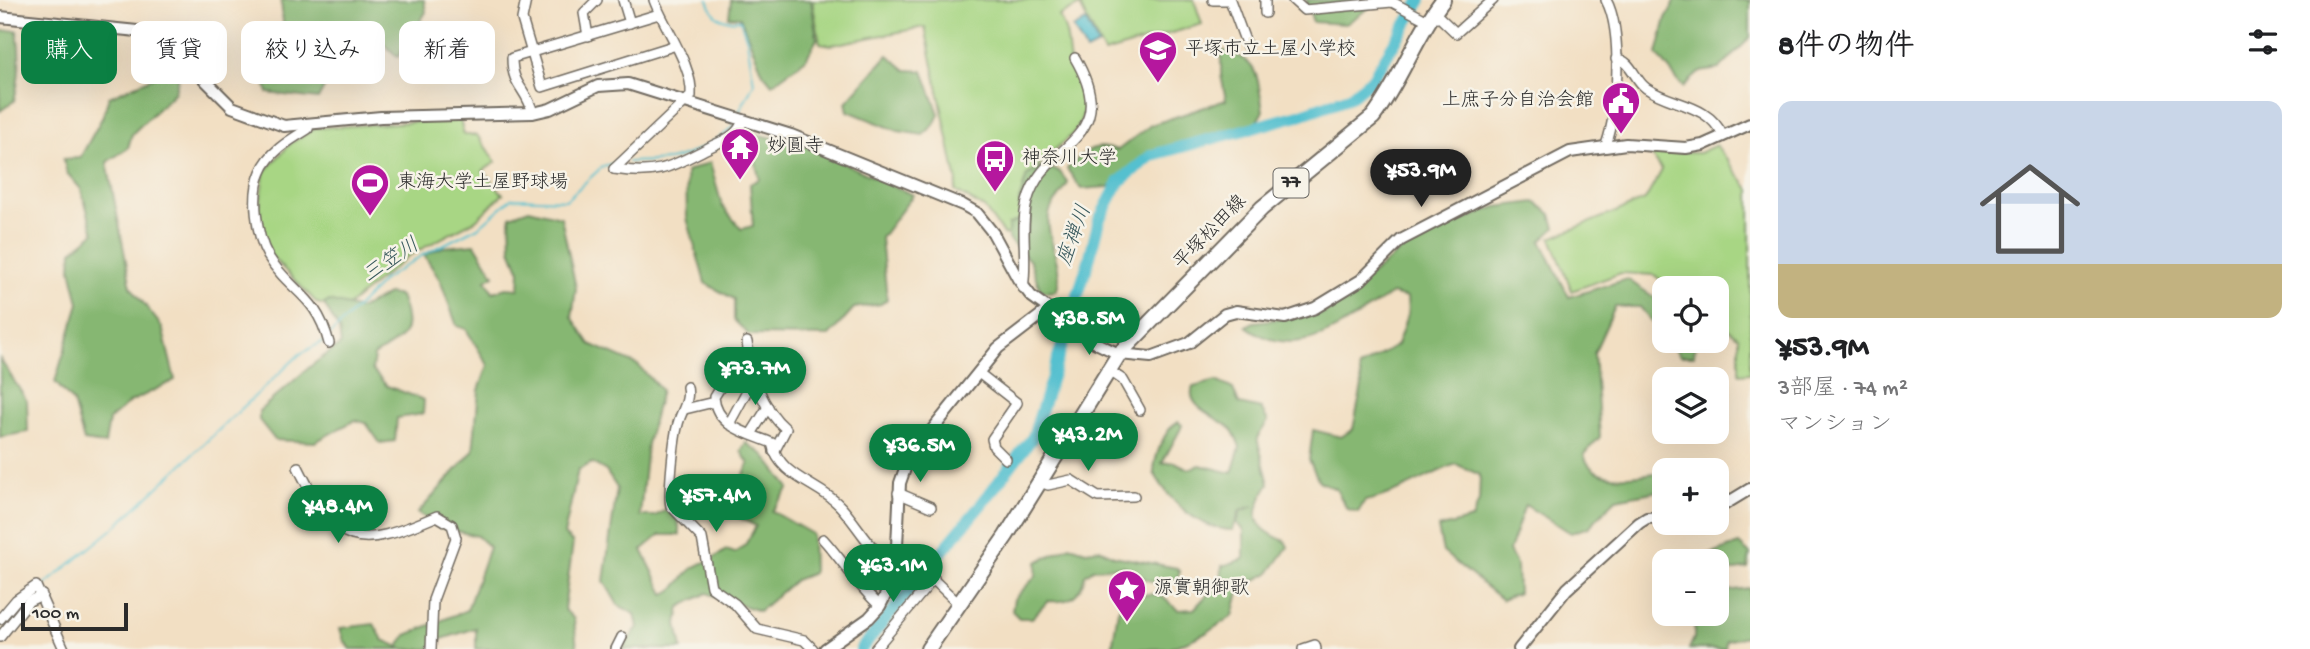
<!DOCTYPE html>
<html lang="ja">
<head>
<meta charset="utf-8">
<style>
  :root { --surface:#fff; --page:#f2f2f2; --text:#202124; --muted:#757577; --line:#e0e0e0; --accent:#0b8043 }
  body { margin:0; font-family:"Gochi Hand","Klee One",sans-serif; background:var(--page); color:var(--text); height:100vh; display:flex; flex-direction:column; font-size:26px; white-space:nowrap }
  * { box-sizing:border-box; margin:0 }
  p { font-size:23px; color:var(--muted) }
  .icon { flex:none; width:38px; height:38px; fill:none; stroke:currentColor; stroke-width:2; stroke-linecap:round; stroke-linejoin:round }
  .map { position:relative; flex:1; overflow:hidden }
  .panel { display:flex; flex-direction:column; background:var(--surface); width:560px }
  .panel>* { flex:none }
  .guide { position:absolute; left:21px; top:21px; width:665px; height:63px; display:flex; gap:14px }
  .buttons { position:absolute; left:1652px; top:276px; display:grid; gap:14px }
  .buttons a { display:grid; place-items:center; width:77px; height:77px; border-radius:14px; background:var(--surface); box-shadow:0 7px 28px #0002; font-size:35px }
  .scale { position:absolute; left:21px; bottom:18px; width:107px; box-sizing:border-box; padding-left:7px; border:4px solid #2b2b2b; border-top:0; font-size:19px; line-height:24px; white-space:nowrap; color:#2b2b2b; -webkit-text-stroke:5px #f7f3e8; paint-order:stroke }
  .price { position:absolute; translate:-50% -60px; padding:0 16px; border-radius:24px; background:var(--accent); color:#fff; font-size:23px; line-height:46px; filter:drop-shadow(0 2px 4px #0008) }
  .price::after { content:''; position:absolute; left:50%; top:42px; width:21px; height:16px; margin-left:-10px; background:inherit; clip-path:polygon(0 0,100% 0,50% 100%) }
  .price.selected { background:#222; color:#fff }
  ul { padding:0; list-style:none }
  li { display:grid; align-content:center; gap:14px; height:371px; padding:0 28px }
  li+li { border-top:2px solid var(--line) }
  li span { display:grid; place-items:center; height:217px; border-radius:14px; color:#555 }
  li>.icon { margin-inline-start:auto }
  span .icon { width:126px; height:126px; fill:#fffc; stroke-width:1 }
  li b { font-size:30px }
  h2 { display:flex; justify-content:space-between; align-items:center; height:84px; padding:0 28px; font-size:30px }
  .chip { padding:0 24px; border-radius:14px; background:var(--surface); box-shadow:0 7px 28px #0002; font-size:24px; line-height:63px }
  .chip.selected { background:var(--accent); color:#fff }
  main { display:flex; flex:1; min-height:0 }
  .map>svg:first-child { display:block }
</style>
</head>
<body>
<main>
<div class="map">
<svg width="1750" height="649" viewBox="0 0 1750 649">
  <rect width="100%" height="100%" fill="#f7f3e8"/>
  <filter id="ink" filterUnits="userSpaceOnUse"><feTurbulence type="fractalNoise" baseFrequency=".0143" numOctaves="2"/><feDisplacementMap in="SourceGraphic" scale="14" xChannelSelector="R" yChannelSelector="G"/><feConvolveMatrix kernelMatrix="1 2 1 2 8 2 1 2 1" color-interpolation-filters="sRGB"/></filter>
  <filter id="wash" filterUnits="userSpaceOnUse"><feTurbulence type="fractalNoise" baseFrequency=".00686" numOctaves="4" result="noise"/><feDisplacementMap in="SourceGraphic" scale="28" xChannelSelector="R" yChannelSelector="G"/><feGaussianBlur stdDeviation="1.57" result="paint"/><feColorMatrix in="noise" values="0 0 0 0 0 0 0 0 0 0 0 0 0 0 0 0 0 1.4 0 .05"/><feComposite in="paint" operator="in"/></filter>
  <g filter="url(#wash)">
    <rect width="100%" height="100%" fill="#f2dfc3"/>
    <g fill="#a8d684" stroke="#6a8058" stroke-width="2">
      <path d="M812,0H1089L1059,16C1070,38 1066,41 1070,62C1072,72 1081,81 1083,91C1090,137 1057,141 1035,169C1021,187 1021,208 1019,230L1004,235L984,208L955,191L957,182L925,27L831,45L820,43Z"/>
      <path d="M1092,0H1194L1202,24L1104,53L1080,6Z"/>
      <path d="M460,119L464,135H477L496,162L483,171L503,194L476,220L408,256L343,310L317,303L272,257L266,247L259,214L264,172L291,143L316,128Z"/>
      <path d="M1716,145L1750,190V373L1739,374V337L1717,321V289H1673L1654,275L1621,273L1572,291L1551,238L1645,200L1662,170L1649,152L1699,153Z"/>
    </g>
    <g fill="#86b772" stroke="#58714e" stroke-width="2">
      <path d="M281,0H424L426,12L398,57L359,22L318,99L268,93L262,71L285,45Z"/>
      <path d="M731,0H811L817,39L806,59L772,84L763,73L740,17H729Z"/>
      <path d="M1306,0H1380L1346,24L1313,22Z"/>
      <path d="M1676,0H1750V38L1719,69L1700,72L1683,87L1657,54L1666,18Z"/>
      <path d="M17,30C21,56 20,76 14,101L0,111V31Z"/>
      <path d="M1221,50C1260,60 1257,76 1263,111L1256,123L1223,137L1162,155L1108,187L1081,189L1067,169C1086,151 1091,142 1118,150L1151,125L1226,100L1221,75Z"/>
      <path d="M888,55L906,70L923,71L939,114L934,125L923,135L898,131L848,111L846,102Z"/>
      <path d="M180,71L175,92L132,134L128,148L107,162L131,287L162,327L175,380L130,402L109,420L105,444L84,441L73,402L55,382L79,303L71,269L72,251L94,233L81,189L67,173L63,159L80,158L102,118L109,97L165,72Z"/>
      <path d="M755,134L802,144L913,195L881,238L887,299L881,304L854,308L829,336L749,335L734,320V299L705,283L687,218L686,172L710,162L722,206L741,229L753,226L750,184L759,179C758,164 749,151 749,139Z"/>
      <path d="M1042,167L1059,171L1068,183C1064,193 1053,201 1050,211C1042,233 1067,270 1056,291L1046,292L1040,289L1030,261L1008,239V225L1021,219L1019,200L1027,175Z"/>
      <path d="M1535,202L1551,214L1555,228L1541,241L1569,297L1627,279L1664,304V337L1640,307H1615L1594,353L1600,437L1584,454C1592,488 1639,474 1664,472V490L1616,499L1589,527L1571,533L1525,505L1509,551L1517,566L1518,593L1502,600L1443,552L1438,528L1472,519L1479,501L1480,475L1456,464C1425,476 1397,495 1365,501L1358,512L1347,509L1336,489L1319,481L1309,460L1313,430L1341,437L1353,429L1362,386L1359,368L1397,345L1408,313L1407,298L1392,294C1344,322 1299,366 1246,326L1254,322L1325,313L1413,240L1496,207Z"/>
      <path d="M529,209L561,217L576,288L572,317L590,344L638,365L661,390L647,444L640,516H655L667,509L678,520L680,535H660L642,550L664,594C679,589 682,575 695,567C706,561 716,558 726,550L735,553L745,545L756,526L713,504L711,487L741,481L749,464L741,451L746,443L764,455L789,488L772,511L812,534L813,573L795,580L759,611L707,593L680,607L677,624L682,649H622L638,627L635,614L618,605L604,581L617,488L606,471L592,463L578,470L564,535L573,543L564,609L574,619L577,649H476V628L439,640L428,649H351L344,641L340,628L374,624L383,640L399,647L406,635L467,610L489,547L477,536L440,527L418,513L473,451L479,390L488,365L466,329L457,326L440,280L424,255L443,247L475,244L494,275L486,280L493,292L506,288L519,289L520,271L511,249L510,216Z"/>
      <path d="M388,294L400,296C415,334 404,337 374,356L372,370L387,386L424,400L423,414L397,418L395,441L380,443L366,423L355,420L315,442L275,440L259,420V411L312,365L341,344L339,330L324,304L329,301L360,309Z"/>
      <path d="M1668,341H1695L1694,356H1680Z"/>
      <path d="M0,359L27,401L28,432L0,437Z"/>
      <path d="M1216,381L1233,389L1239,404L1261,409L1268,421L1257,438L1269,484C1251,513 1250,527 1285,541L1288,547L1269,573L1240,588L1233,616L1204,634L1169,649H1112L1118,610L1124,600L1122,588L1132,595L1159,594L1178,610L1194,609L1221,580L1222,566L1244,559V530L1237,523L1241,511L1254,506L1240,510L1233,530C1198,529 1171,503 1154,473C1154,458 1164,429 1178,422L1182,425L1180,430L1162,463L1175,462L1189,469L1200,465L1232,473L1240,447C1237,440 1235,432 1229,427C1217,417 1185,407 1193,387Z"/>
      <path d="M1739,544L1750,554L1748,568L1717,573V562H1690Z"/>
      <path d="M1070,546L1086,551L1100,549L1114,556L1177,568L1180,572L1177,579C1141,586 1152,579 1124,566L1093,569L1085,575C1080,597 1070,603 1048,601L1032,618H1019L1012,611L1014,599L1036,576L1037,562Z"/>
      <path d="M1717,579L1720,592L1750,588V635L1726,641L1725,649H1689L1694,638V623L1679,614H1717Z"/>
    </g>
    <path fill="#54c0cf" stroke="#40767d" stroke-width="2" d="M1086,21L1098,45L1086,51L1073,28Z"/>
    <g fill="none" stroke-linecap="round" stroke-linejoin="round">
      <g stroke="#54c0cf" stroke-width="2">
        <path d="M708,0C714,18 721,22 740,20L747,40L754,83L739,112"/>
        <path d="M628,162C643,161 659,162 674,159C692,154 728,137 737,121"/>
        <path d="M330,335L385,279L421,256L480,226L512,198L566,200L603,166L616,163"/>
        <path d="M41,588L114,528L300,354L324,341"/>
        <path d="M0,627L6,619"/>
      </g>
      <path stroke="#54c0cf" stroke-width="12" d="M861,649L980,506L1033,437L1089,260L1099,220L1119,182L1152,155L1299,115L1350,97L1372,79L1421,0"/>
    </g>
  </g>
  <g filter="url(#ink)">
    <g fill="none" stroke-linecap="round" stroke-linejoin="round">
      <g stroke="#716a60" stroke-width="12">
        <g id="minor">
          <path d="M526,0L522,19L542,87L673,46"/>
          <path d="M623,0L630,23"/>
          <path d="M1213,0H1226"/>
          <path d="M1230,0L1247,46"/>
          <path d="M1265,0V13"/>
          <path d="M1293,0L1304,10L1392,2L1428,21"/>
          <path d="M1606,0C1623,31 1618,112 1606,145"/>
          <path d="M1434,12L1456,33L1493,0"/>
          <path d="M588,36L584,13L597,0"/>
          <path d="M1616,59C1632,60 1634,80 1646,88C1672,106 1708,103 1723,136"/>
          <path d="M533,113C526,87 512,87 512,58L659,14"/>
          <path d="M309,125L308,129C290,140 269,152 261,172C251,194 256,235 268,256C290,293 316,293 329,343"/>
          <path d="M614,169L691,96C694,68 664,27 654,0"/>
          <path d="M614,169C660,176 672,166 710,147C724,140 738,136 743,120"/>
          <path d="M1023,288C1028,260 1020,229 1027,202C1042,141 1124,142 1075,58"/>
          <path d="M747,342C750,372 762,409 786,429L774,452"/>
          <path d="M749,362L734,365L714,397C716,427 748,433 772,443C779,478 820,483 841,507C860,528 871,553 896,567L901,563L918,565L960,605"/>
          <path d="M1110,371L1123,380L1140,410"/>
          <path d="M980,374L1017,403L992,439L994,447L1006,459"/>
          <path d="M687,387C690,402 681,411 678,424C674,436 668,496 671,506L702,538L711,587L735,604L757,629L804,640L813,649"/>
          <path d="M685,409L714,402"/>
          <path d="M729,424L755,376"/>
          <path d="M751,434L768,407"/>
          <path d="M298,467C338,548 356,551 437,516L452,525L456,538L433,600L431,649"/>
          <path d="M1040,482L1048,485L1071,480L1098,497L1134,496"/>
          <path d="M898,493L931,507"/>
          <path d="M823,539C843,561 858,586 880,606"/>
          <path d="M0,619L16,600L36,586L64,649"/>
          <path d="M0,637L29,601L42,595"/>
          <path d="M616,649L622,637"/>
          <path d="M875,649L934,578"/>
          <path d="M1303,649L1315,645L1316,649"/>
        </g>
      </g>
      <g stroke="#716a60" stroke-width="14">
        <g id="tertiary">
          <path d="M0,17L147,32L171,46L232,107L284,126L381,117L533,113L550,109L598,86L628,84L791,135L963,205L977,213L993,233L1018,279L1031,296L1096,343L1119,354L1151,357L1189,343L1225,314L1236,311L1285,318L1315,308L1361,280L1401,240L1570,152L1626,144L1686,148L1703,145L1750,124"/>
          <path d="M1717,509L1750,489"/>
          <path d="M825,649L869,618L880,606L890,586L896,567L900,483L908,460L998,348L1049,309"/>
          <path d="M1519,649L1567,589L1639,523L1647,518L1664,517"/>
        </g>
      </g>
      <g stroke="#716a60" stroke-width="18">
        <path id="primary" d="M928,649L1006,536L1119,354L1262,208L1373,117C1401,80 1415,36 1443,0"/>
      </g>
      <use href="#minor" stroke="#fff" stroke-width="9"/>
      <use href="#tertiary" stroke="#fff" stroke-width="10"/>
      <use href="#primary" stroke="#fff" stroke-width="14"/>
    </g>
  </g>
  <defs>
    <g id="school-pin" transform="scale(2.0125)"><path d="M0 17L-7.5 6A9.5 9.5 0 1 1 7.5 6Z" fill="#b5179e" stroke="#f7f3e8"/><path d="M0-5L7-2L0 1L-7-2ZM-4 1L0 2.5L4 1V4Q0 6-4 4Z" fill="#fff"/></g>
    <g id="civic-pin" transform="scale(2.0125)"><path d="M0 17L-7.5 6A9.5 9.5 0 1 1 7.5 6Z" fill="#b5179e" stroke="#f7f3e8"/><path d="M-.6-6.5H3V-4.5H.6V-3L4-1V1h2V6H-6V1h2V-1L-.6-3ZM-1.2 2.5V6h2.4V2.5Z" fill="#fff"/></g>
    <g id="temple-pin" transform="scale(2.0125)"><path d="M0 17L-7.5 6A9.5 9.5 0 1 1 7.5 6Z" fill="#b5179e" stroke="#f7f3e8"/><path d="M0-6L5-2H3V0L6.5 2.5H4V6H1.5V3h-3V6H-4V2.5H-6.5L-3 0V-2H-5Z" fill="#fff"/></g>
    <g id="bus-pin" transform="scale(2.0125)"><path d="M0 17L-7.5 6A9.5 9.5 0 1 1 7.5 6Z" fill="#b5179e" stroke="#f7f3e8"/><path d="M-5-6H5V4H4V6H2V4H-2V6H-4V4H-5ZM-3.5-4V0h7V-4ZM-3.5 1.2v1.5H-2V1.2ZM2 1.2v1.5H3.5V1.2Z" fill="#fff"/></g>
    <g id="stadium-pin" transform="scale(2.0125)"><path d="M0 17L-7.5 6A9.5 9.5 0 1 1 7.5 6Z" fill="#b5179e" stroke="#f7f3e8"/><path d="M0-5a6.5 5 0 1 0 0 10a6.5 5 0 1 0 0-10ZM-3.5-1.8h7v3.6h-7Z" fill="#fff"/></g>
    <g id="sight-pin" transform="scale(2.0125)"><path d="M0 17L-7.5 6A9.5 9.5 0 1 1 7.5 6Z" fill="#b5179e" stroke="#f7f3e8"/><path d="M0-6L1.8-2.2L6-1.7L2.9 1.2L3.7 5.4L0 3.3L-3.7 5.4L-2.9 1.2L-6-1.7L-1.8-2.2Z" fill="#fff"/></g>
  </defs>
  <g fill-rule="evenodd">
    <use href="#school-pin" x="1158" y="50"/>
    <use href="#civic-pin" x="1621" y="101"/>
    <use href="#temple-pin" x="740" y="147"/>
    <use href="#bus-pin" x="995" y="159"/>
    <use href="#stadium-pin" x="370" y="183"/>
    <use href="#sight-pin" x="1127" y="589"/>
  </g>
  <g text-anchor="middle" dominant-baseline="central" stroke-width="5" stroke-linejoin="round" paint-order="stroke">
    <rect fill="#f7f3e8" stroke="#686764" stroke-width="2" x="1273.5" y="168.5" width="35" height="29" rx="5"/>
    <g font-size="18" font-weight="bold" fill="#2b2b2b">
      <text x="1291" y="183">77</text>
    </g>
    <g font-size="19" fill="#2b2b2b" stroke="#f7f3e8" text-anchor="start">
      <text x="1185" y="50">平塚市立土屋小学校</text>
      <text x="1594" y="101" text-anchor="end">上庶子分自治会館</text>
      <text x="767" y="147">妙圓寺</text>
      <text x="1022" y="159">神奈川大学</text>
      <text x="397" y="183">東海大学土屋野球場</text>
      <text x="1154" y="589">源實朝御歌</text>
    </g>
    <g font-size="19" fill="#2b2b2b" stroke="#f7f3e8">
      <text transform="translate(1211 233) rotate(-46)">平塚松田線</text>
    </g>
    <g font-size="21" font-style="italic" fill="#37585c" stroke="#f7f3e8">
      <text transform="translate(1076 236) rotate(-70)">座禅川</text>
      <text transform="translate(392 262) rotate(-34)">三笠川</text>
    </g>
  </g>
</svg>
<div class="buttons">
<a><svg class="icon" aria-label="locate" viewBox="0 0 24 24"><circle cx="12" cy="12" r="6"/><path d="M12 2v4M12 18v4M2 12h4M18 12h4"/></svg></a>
<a><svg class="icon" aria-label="layers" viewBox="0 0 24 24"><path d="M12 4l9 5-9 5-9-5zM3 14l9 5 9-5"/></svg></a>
<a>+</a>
<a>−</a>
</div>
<div class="scale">100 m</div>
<b class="price selected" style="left:1421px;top:209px">¥53.9M</b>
<b class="price" style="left:1089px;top:357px">¥38.5M</b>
<b class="price" style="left:755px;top:407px">¥73.7M</b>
<b class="price" style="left:1088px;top:473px">¥43.2M</b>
<b class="price" style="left:920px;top:484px">¥36.5M</b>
<b class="price" style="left:716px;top:534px">¥57.4M</b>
<b class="price" style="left:338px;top:545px">¥48.4M</b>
<b class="price" style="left:893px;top:604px">¥63.1M</b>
<div class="guide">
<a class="chip selected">購入</a>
<a class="chip">賃貸</a>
<a class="chip">絞り込み</a>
<a class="chip">新着</a>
</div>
</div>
<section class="panel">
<h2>8件の物件<svg class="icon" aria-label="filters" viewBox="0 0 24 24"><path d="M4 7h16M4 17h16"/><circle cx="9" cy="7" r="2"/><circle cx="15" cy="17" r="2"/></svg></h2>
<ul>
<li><span style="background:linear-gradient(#c9d6e8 75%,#c2b280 0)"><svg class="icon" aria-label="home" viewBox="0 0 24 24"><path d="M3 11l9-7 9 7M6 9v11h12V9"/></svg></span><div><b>¥53.9M</b><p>3部屋 · 74 m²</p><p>マンション</p></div></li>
</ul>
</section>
</main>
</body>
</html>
